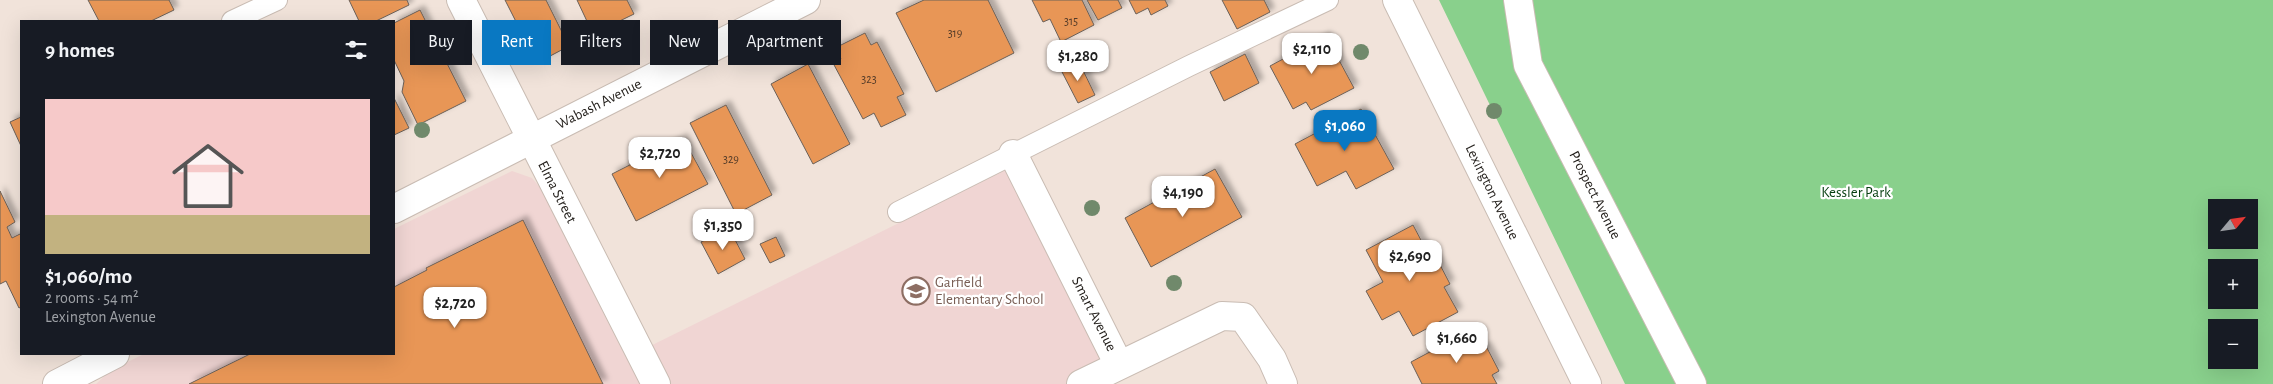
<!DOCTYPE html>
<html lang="en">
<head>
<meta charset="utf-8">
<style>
  :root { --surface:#171b24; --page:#242831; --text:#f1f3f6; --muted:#9ea1a6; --line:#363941; --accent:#0978c2 }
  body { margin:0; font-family:"Alegreya Sans",sans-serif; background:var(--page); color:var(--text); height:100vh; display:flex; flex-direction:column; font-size:19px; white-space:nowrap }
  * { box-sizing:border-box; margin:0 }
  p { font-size:16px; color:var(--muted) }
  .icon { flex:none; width:28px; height:28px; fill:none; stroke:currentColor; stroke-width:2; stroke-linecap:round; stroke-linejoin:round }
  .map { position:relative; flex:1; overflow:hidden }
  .details { position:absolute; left:20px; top:20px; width:375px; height:335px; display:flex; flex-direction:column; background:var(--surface); border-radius:0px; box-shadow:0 5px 20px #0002 }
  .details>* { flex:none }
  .top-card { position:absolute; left:410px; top:20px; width:475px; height:45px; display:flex; gap:10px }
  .needle { width:32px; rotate:61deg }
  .fabs { position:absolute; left:2208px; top:199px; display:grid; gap:10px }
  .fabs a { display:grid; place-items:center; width:50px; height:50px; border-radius:0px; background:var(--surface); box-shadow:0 5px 20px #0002; font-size:25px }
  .price { position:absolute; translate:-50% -42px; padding:0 11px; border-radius:10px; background:#fff; color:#222; font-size:16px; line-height:32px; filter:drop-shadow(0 1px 2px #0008) }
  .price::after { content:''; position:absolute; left:50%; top:30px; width:15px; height:11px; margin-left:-8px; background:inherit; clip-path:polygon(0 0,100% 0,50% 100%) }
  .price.on { background:var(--accent); color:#fff }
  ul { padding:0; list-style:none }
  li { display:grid; align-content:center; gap:10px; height:265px; padding:0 25px }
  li+li { border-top:1px solid var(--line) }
  li span { display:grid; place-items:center; height:155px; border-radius:0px; color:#555 }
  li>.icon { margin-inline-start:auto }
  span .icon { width:90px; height:90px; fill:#fffc; stroke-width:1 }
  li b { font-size:21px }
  h2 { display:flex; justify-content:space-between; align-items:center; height:60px; padding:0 25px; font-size:21px }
  .tag { padding:0 18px; border-radius:0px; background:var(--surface); box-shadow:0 5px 20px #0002; font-size:18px; line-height:45px }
  .tag.on { background:var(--accent); color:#fff }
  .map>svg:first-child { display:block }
</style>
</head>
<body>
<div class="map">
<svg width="2273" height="384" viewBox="0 0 2273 384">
  <defs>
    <filter id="shadow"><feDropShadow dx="4.5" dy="-4.5" stdDeviation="2.5" flood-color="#0004"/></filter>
  </defs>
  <rect width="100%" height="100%" fill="#f1e3da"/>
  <path fill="#f0d5d3" d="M1010,168L1115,384H96L111,370L144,354H394V229L512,171L532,178L542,190L626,358Z"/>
  <path fill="#89d08c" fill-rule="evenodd" d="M1439,0H2273V384H1625ZM2216,208H2249V240H2216ZM2216,268H2249V300H2216ZM2216,328H2249V360H2216Z"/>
  <g fill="#e89656" stroke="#6b6058" filter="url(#shadow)">
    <path d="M88,0H169L174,10L151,21H99Z"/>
    <path d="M349,0H407L409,5L376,21H359Z"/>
    <path d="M505,0H546L569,46L537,63Z"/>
    <path d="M577,0H627L634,14L593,34Z"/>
    <path d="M924,0H988L1014,53L936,92L896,13Z"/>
    <path d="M1032,0H1082L1094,25L1061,42L1050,19L1043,22Z"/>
    <path d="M1087,0H1118L1122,8L1098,20Z"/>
    <path d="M1129,0H1165L1168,6L1151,15L1148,8L1136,14Z"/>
    <path d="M1222,0H1264L1270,12L1237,29Z"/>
    <path d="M420,10L466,101L418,125L402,92L404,81L394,60V23Z"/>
    <path d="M865,33L871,45L877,42L904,94L897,97L906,115L881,127L874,113L863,119L833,63L841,59L835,48Z"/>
    <path d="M1326,36L1354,88L1311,110L1306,102L1293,109L1270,66Z"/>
    <path d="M1245,54L1259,83L1224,101L1210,72Z"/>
    <path d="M1079,62L1095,95L1078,103L1061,70Z"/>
    <path d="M808,64L850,144L813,164L771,84Z"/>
    <path d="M394,98L409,128L394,135Z"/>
    <path d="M726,105L772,195L736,214L690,123Z"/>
    <path d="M1361,109L1394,169L1356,189L1346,171L1317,186L1295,144Z"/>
    <path d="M21,117V146L10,122Z"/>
    <path d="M683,138L708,184L636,221L612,174Z"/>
    <path d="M1215,169L1242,217L1151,267L1125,218Z"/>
    <path d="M0,191L15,222L7,227L12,238L20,234L21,236V307L19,308L6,281L0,284Z"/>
    <path d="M523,220L603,384H189L250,354H394V287L427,270L426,268Z"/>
    <path d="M1413,225L1432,261L1437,259L1450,284L1444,287L1458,312L1413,336L1399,311L1382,320L1366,291L1383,282L1366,250Z"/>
    <path d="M729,228L745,259L718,274L701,242Z"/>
    <path d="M776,237L785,256L770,263L760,244Z"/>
    <path d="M1469,331L1479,349L1486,346L1499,371L1492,375L1497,384H1422L1411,362Z"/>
  </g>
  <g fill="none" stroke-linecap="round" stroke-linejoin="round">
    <g stroke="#c9bcb3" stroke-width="22">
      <g id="lane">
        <path d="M232,21L277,0"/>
        <path d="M898,212L1189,66L1328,0"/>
      </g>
    </g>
    <g stroke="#c9bcb3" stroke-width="30">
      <g id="street">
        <path d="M461,0L656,384"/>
        <path d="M1518,0L1528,65L1692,384"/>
        <path d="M1013,154L1119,365"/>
        <path d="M394,209L806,0"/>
        <path d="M57,384L115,354"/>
        <path d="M1081,384L1222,316L1243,317L1272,359L1283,384"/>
      </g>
    </g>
    <g stroke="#c9bcb3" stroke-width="30">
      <path id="secondary" d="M1397,0L1587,384"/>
    </g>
    <use href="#lane" stroke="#fff" stroke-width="20"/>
    <use href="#street" stroke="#fff" stroke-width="28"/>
    <use href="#secondary" stroke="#fff" stroke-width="28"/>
  </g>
  <g fill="#70896b">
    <circle cx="1361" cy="52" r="8"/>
    <circle cx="1494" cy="111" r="8"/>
    <circle cx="422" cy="130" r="8"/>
    <circle cx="1092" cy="208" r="8"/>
    <circle cx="1174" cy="283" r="8"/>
  </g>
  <defs>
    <g id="school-ring" transform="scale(1.4375)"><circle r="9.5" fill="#fff" stroke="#8d6e63" stroke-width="1.5"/><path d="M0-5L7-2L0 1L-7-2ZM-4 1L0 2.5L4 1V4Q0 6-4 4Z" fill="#8d6e63"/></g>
  </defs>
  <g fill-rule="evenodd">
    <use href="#school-ring" x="916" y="291"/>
  </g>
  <g text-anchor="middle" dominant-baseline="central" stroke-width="4.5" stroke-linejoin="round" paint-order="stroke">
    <g font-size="12" fill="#533b28">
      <text x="1071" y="21">315</text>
      <text x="955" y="33">319</text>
      <text x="869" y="79">323</text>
      <text x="731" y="159">329</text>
    </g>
    <g font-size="15" fill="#211d19" stroke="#fff">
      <text transform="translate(599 104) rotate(-27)">Wabash Avenue</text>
      <text transform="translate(557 192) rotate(63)">Elma Street</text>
      <text transform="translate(1492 192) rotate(64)">Lexington Avenue</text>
      <text transform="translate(1595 195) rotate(63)">Prospect Avenue</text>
      <text transform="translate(1094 314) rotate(63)">Smart Avenue</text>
    </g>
    <g font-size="15" fill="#063f10" stroke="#fff">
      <text x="1856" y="192">Kessler Park</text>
    </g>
    <g font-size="15" fill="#785e54" stroke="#fff" text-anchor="start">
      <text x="935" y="282">Garfield<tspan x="935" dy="17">Elementary School</tspan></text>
    </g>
  </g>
</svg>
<div class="fabs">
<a><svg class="needle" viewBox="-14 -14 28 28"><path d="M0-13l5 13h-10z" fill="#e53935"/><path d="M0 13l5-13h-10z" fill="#9ea1a6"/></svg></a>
<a>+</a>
<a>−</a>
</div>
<b class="price" style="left:1312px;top:75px">$2,110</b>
<b class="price" style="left:1078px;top:82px">$1,280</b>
<b class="price on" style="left:1345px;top:152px">$1,060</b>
<b class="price" style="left:660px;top:179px">$2,720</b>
<b class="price" style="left:1183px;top:218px">$4,190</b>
<b class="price" style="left:723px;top:251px">$1,350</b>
<b class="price" style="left:1410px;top:282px">$2,690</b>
<b class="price" style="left:455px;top:329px">$2,720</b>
<b class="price" style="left:1457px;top:364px">$1,660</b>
<div class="top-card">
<a class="tag">Buy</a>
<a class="tag on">Rent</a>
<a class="tag">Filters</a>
<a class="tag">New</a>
<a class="tag">Apartment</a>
</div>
<section class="details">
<h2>9 homes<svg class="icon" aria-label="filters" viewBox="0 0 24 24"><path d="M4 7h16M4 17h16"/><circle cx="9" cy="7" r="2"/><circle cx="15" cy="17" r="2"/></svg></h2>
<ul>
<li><span style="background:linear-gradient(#f6c9c9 75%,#c2b280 0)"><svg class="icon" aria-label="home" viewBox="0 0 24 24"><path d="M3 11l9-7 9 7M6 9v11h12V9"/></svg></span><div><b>$1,060/mo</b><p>2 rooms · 54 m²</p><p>Lexington Avenue</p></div></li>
</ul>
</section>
</div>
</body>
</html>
